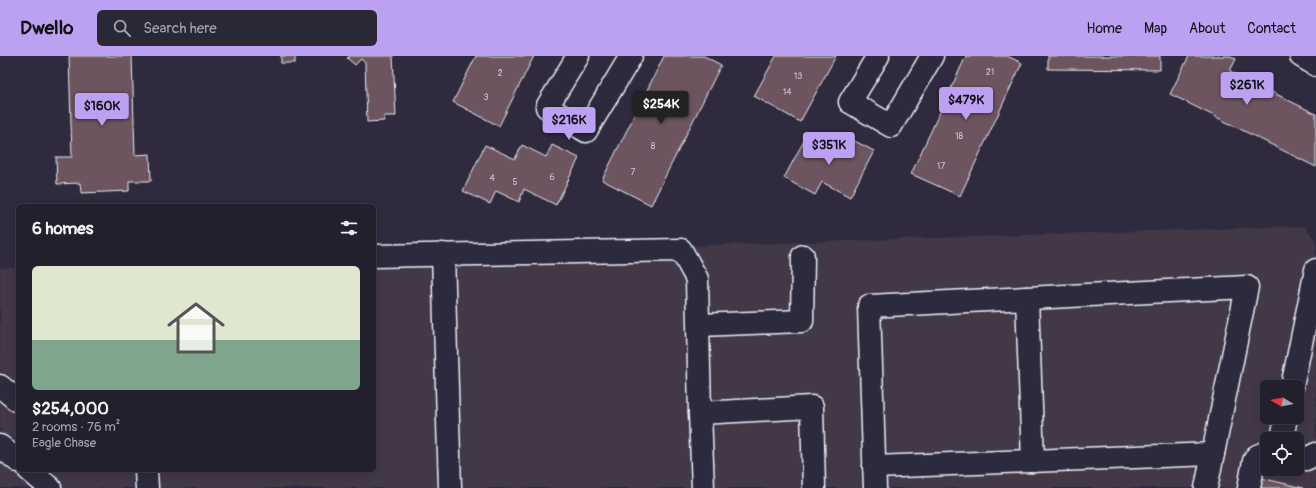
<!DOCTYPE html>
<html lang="en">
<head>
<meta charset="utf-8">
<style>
  :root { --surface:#23202e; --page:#2b2836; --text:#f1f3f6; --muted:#a3a3aa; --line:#403e4a; --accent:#bca0f2 }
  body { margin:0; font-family:Pangolin,sans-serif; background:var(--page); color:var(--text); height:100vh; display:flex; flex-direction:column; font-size:15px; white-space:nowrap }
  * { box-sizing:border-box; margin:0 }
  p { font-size:13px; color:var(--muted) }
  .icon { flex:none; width:22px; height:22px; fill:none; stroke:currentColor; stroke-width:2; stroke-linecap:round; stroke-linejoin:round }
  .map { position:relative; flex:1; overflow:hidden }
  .sheet { position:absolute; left:16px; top:148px; width:360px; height:268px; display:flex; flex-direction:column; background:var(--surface); border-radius:6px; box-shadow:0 2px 10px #0003,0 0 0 1px var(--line) }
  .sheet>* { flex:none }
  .needle { width:26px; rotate:280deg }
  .buttons { position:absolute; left:1260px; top:324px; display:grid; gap:8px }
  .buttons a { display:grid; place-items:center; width:44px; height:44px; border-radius:6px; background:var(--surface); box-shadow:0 2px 10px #0003,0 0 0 1px var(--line); font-size:20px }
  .price { position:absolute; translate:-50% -34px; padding:0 9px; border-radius:4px; background:var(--accent); color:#111; font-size:13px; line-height:26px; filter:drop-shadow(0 1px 2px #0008) }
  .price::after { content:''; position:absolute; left:50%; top:24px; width:12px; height:9px; margin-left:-6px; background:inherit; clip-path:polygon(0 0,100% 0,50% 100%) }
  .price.on { background:#222; color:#fff }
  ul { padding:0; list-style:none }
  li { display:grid; align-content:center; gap:8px; height:212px; padding:0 16px }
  li span { display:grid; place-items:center; height:124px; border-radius:6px; color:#555 }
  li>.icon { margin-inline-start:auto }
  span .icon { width:72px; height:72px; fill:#fffc; stroke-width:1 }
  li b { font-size:17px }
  h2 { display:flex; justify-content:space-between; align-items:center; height:48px; padding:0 16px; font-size:17px }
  header { display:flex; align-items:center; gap:24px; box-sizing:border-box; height:56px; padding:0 20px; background:var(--accent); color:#111 }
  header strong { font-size:19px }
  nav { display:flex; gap:22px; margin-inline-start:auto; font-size:14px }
  .search { width:280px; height:36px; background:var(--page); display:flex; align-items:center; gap:10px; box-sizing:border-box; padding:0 14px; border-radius:6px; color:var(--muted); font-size:15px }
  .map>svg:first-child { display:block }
</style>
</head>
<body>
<header>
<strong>Dwello</strong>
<div class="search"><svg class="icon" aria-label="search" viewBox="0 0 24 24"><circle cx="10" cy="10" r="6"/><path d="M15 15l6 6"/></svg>Search here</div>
<nav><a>Home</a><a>Map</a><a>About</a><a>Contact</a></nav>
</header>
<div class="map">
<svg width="1316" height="432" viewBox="0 0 1316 432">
  <rect width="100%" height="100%" fill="#2f2a3d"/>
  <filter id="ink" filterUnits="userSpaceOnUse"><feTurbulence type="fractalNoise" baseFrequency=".025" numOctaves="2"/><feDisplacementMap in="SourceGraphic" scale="8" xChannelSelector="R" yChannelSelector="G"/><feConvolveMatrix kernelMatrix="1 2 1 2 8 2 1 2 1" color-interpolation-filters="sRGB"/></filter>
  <g filter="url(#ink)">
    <path fill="#423747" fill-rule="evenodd" d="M1304,170L1316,185V432H0V212L18,211V414H374V200ZM1267,331H1297V361H1267ZM1267,383H1297V413H1267Z"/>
    <g fill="#6d555f" stroke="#e8f1f8">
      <path d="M69,0H132L135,99L150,98L151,125H129V135L81,137L80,127L57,128L56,101H72Z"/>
      <rect x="281" y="0" width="14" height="7"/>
      <path d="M350,0H393L396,60H384V65L367,66L365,7L361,3L355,9L347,2Z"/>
      <path d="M476,0H534L499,70L453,46Z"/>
      <path d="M664,0H704L721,9L651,149L602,124Z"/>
      <path d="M776,0H836L800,66L754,40Z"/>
      <path d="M966,0H1007L1022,7L960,140L911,118Z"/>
      <path d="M1048,0H1160V14L1048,13Z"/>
      <path d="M1189,0H1231L1236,3L1230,15L1316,58V111L1170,38Z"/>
      <path d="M807,79L839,96L847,81L874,95L850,141L822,126L815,139L784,122Z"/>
      <path d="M485,89L515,103L522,89L546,101L552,89L579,102L556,149L524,133L519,146L496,135L490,148L463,135Z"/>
      <path d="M1257,421L1303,432H1255Z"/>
    </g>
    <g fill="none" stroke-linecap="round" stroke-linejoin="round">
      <g stroke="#e8f1f8" stroke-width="25">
        <g id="minor">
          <path d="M578,0L547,51L586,75L631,0"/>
          <path d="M878,0L850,46L891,70L932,0"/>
          <path d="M1301,0L1316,9"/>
          <path d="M443,198L450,432"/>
          <path d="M374,200L681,194L697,223L700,357L703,432"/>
          <path d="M1027,242L1033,405"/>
          <path d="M699,269L802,265L803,200"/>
          <path d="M0,330L18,345"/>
          <path d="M1292,331L1316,214"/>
          <path d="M700,357L812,351L814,432"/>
          <path d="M1282,383L1286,361"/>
          <path d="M0,390L18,405"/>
          <path d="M1297,401L1306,403L1316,398"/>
          <path d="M874,411L1213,398"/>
          <path d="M29,414L50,432"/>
          <path d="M146,414L147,432"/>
          <path d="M875,432L869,250L1247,231L1206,432"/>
          <path d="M1249,432L1254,405L1257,400L1267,396"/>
        </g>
      </g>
      <use href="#minor" stroke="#2f2a3d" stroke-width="22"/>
    </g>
  </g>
  <g text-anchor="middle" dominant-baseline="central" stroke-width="3" stroke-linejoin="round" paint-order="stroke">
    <g font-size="9" fill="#c9cad2">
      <text x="990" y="16">21</text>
      <text x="500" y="17">2</text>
      <text x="798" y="20">13</text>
      <text x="787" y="36">14</text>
      <text x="486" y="41">3</text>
      <text x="959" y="80">18</text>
      <text x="653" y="90">8</text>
      <text x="941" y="110">17</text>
      <text x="633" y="116">7</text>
      <text x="552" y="121">6</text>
      <text x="492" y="122">4</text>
      <text x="515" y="126">5</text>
    </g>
  </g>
</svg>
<div class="buttons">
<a><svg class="needle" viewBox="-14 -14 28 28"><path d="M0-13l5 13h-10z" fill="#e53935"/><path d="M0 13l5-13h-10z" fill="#a3a3aa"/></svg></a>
<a><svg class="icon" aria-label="locate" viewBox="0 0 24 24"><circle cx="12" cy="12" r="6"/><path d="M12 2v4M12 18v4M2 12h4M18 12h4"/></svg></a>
</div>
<b class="price" style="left:1247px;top:50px">$261K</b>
<b class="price" style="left:966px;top:65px">$479K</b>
<b class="price on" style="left:661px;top:69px">$254K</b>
<b class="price" style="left:102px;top:71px">$160K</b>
<b class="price" style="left:569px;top:85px">$216K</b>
<b class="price" style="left:829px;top:110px">$351K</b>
<section class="sheet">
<h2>6 homes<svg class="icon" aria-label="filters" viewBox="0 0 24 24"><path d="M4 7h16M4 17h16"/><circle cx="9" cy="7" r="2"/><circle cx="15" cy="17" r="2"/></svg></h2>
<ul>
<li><span style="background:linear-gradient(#dfe7d0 60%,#7fa58c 0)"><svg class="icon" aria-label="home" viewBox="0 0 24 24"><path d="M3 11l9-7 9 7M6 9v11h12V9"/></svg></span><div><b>$254,000</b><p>2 rooms · 76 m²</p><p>Eagle Chase</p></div></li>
</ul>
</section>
</div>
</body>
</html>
